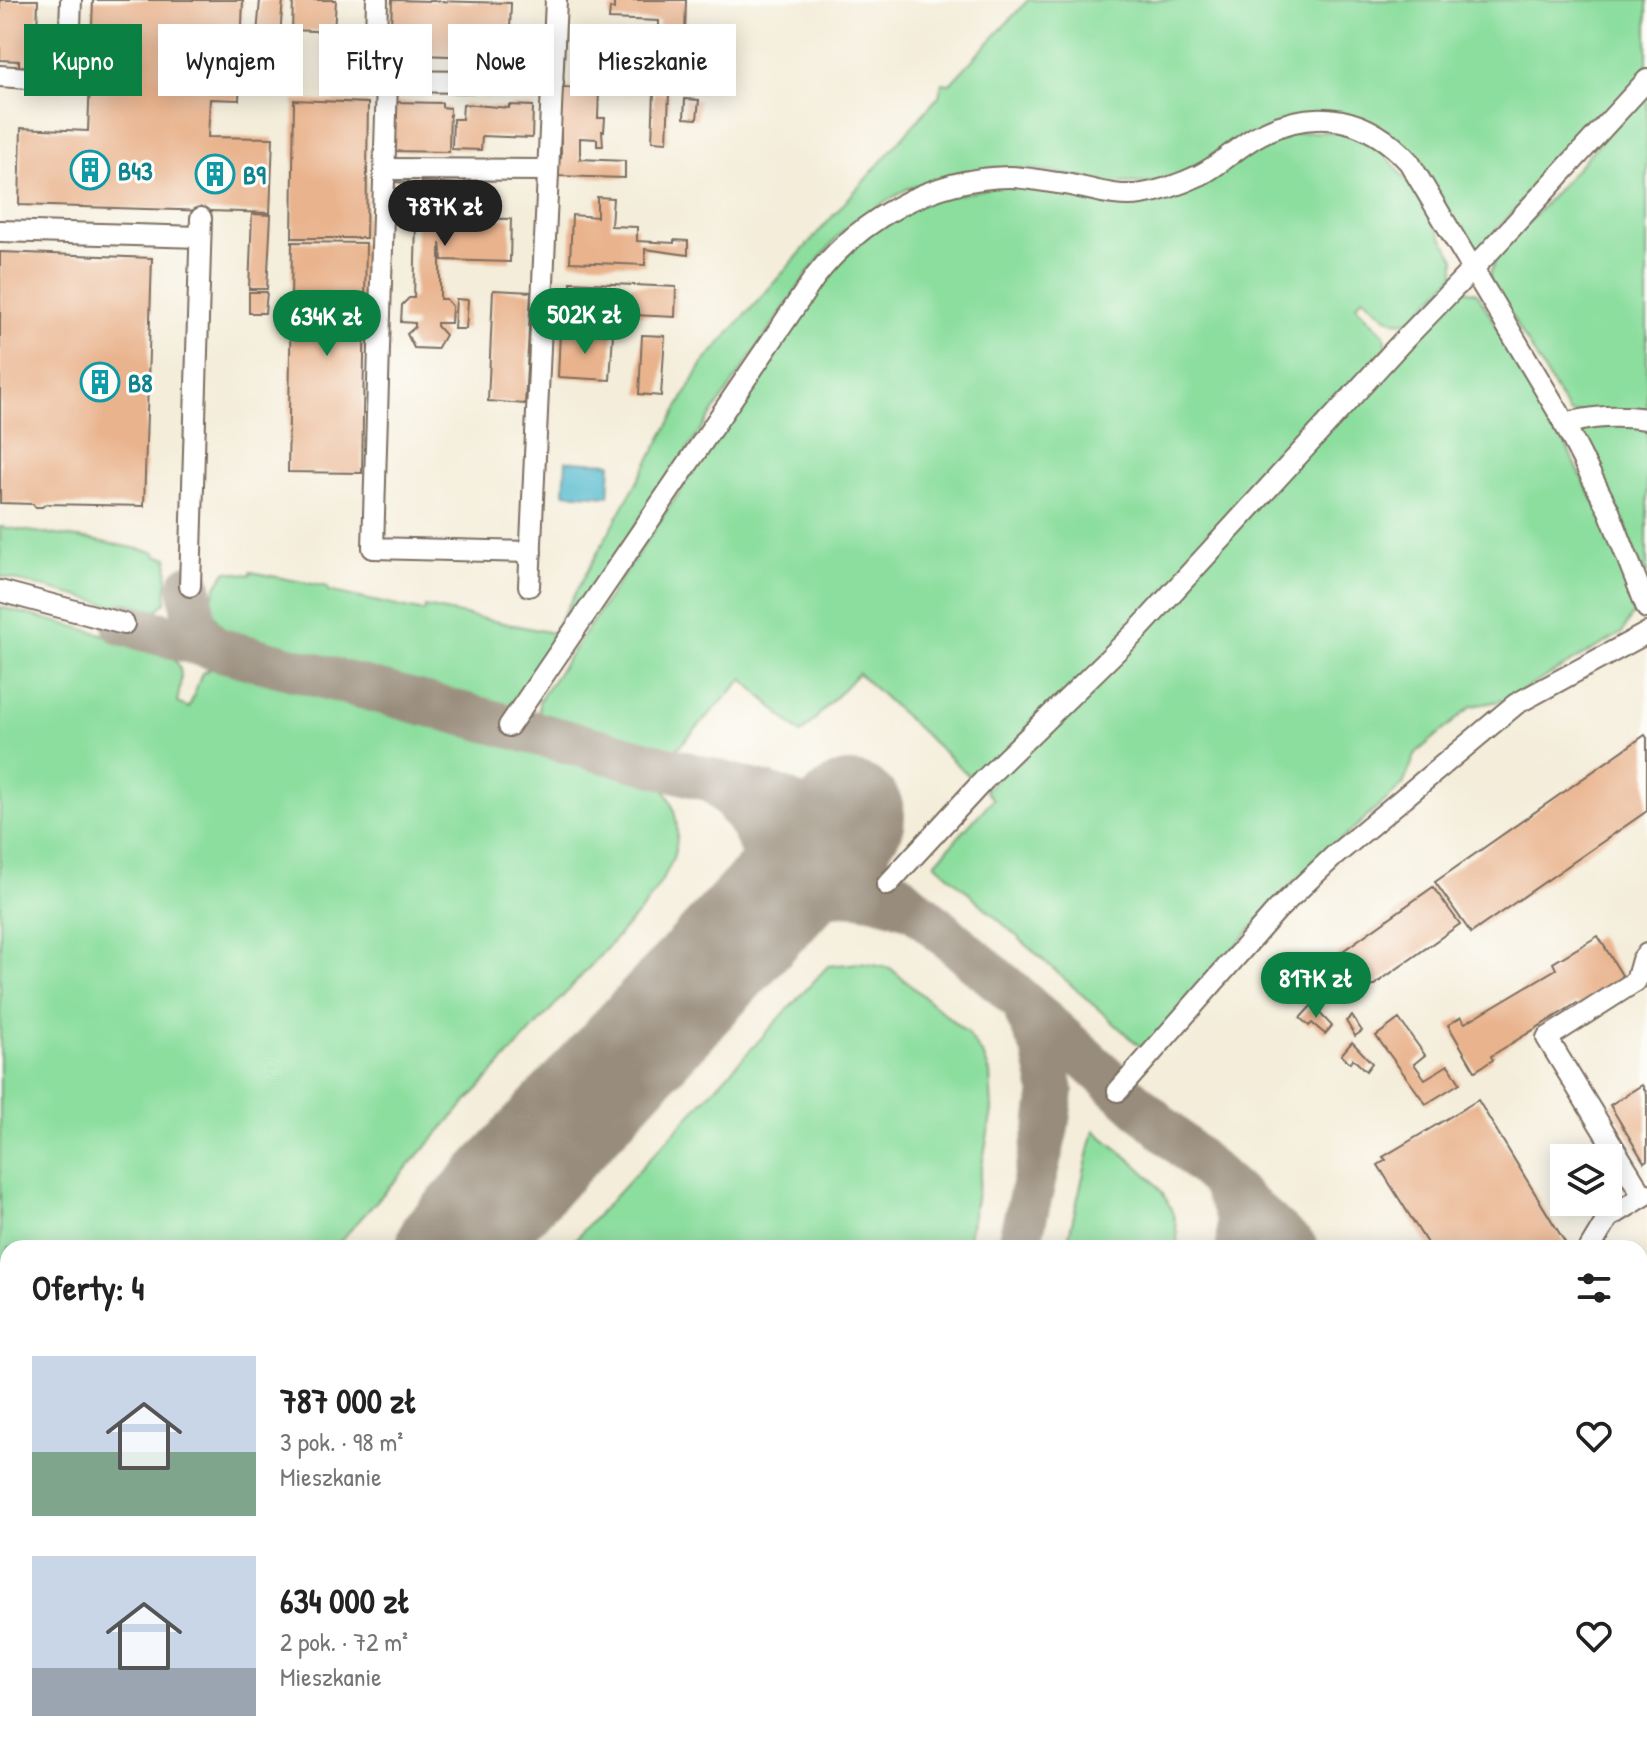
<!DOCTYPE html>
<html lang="pl">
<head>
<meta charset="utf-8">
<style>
  :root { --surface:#fff; --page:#f6f6f6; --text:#222; --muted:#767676; --accent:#0b8043 }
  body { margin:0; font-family:"Patrick Hand",sans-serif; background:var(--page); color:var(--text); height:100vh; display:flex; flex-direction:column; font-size:30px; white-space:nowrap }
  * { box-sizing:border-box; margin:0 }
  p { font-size:26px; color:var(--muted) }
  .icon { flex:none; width:44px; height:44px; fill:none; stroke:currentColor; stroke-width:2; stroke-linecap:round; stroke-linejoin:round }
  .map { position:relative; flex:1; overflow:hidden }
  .side { position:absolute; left:0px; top:1240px; width:1648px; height:514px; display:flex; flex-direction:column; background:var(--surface); border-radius:24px 24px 0 0; box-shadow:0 4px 20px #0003 }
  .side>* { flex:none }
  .hud { position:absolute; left:24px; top:24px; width:800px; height:72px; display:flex; gap:16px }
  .buttons { position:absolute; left:1550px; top:1144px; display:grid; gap:16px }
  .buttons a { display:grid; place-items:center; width:72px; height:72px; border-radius:0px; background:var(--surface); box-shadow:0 4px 20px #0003; font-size:40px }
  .price { position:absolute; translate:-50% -68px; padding:0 18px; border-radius:28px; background:var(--accent); color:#fff; font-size:26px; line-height:52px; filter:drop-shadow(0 2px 4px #0008) }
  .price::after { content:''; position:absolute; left:50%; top:48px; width:24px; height:18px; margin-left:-12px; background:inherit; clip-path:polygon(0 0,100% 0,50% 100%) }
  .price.active { background:#222; color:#fff }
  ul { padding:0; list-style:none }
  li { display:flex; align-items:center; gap:24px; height:200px; padding:0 32px }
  li span { display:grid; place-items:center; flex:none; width:224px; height:160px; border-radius:0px; color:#555 }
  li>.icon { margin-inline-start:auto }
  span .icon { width:96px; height:96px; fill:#fffc; stroke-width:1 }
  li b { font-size:34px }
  h2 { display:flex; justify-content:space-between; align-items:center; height:96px; padding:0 32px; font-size:34px }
  .pill { padding:0 28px; border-radius:0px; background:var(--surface); box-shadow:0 4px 20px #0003; font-size:28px; line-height:72px }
  .pill.active { background:var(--accent); color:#fff }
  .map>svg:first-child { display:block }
</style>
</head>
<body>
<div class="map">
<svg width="1647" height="1753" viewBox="0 0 1647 1753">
  <rect width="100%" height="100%" fill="#fdfcf7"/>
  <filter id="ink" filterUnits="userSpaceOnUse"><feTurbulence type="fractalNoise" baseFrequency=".0125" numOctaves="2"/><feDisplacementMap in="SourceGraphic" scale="16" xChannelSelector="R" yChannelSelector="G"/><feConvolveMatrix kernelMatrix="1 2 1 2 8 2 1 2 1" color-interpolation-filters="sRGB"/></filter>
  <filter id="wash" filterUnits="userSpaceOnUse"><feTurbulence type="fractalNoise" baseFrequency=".006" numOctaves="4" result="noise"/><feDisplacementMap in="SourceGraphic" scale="32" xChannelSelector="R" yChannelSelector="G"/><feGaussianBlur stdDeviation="1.8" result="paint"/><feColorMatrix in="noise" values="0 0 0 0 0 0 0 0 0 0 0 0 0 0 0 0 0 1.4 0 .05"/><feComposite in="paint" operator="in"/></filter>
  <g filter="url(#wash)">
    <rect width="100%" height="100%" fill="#f4edda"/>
    <g fill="#8cde9f" stroke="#64845e" stroke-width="2">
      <path d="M1028,0H1647V71L1479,248L1467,242L1422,168L1333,112L1206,160L1178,175L1152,183H1109L1047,171L988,168L947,176L907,189L863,216L842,232L811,269L513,705L498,708L234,638C207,615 204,599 227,571L250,575L251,572L328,587V591L424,612L425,607L553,633L703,363L939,96L942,83L950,84Z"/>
      <path d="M1647,89V414L1569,413L1490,279V272L1494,264L1493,262Z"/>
      <path d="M1309,132H1334L1355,136L1386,155L1414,190L1455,259V275L1414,318C1391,330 1381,310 1363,297L1356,306L1384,334L1387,347L1118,643L975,781L858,673L801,734L743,679L672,754L547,721L539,713V701L822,280L877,227L931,200L1009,184L1117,202L1238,161L1265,143L1288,134Z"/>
      <path d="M1464,290L1477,293L1552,418L1601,515L1629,586L1633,614L1622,633L1506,700L1472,706L1416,753L1403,785L1289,886L1144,1050L935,863L993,799L985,790L1452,299Z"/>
      <path d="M1647,423V573L1643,570L1581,432L1585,425Z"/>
      <path d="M0,527L92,540L155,552V555L168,558L166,602L154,613L146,614L0,576Z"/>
      <path d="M0,607L166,651C187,667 181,680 177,703L189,708L202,673L219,665L653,780C665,787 670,797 674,811C685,849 666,876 645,906L334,1248H8V1603L0,1612Z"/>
      <path d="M860,963L890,968L967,1033L984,1057L990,1073L992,1111L967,1248H567L828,966Z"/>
      <path d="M1094,1130C1134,1164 1181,1190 1177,1248H1066Z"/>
      <path d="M107,1746H730L724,1753H101Z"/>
    </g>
    <path fill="#4fb8cd" stroke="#457176" stroke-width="2" d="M566,461L611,463L609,496L564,493Z"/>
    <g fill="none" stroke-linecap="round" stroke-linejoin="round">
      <g stroke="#988c7c" stroke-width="44">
        <path d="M190,586L194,626L212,647"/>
        <path d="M124,624L783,799L797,807L1006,987L1296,1248"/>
        <path d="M716,782C741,806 770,843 764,881C762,895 755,910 751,923"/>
        <path d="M751,923C811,896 839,881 905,906"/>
        <path d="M1223,1183L1238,1218V1248"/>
        <path d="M1018,1248L1047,1127L1052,1091L1043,1049L1027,1015"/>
        <path d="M1640,1699L1647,1710"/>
        <path d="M1022,1746L1030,1753"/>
        <path d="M18,1753L19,1746"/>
        <path d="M788,1753L795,1746"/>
      </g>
      <g stroke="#988c7c" stroke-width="110">
        <path d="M451,1248L850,817"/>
        <path d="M0,1735L8,1727"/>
      </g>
    </g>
    <g id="blocks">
      <g fill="#e9b38d" fill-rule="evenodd">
        <path d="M0,0H38L36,67L19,66V61L0,60Z"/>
        <path d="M93,0H243L239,100L210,99L208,137L273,138L270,213L19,205L21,128L88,131Z"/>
        <path d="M260,0H283L275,93L252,92Z"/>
        <path d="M293,0H336L334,32L292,30Z"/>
        <path d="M392,0L511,3L509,58L390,54Z"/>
        <path d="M614,0H686L685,34L659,33V21L609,19L610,8L614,9Z"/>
        <path d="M561,87L599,90L598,118H605L604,131H602L603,146H597V139L580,138V159L625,161V178L557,176L558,158H561Z"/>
        <path d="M654,92L669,93L667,142L652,141Z"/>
        <path d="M685,99L699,100L697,119L684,118Z"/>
        <path d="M294,100L368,103L366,238H292Z"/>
        <path d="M393,102L442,103V107L450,108L449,152L392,151Z"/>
        <path d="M463,104L509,108V105L533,106L532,138L482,136L481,150L452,149L453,119H462Z"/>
        <path d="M408,178H421V182L465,184V180H484V200L468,199L467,218L511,219L510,262L442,260L440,243V299H446L452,306L451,323H437V326L445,335L437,349L414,348L407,334L415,327V323L401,322L402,305L409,298H414L416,224H402L403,194L393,192L392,185L395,182L408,183ZM443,190H459L458,217L442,218Z"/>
        <path d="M597,197L613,198L611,226L637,227V241L674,243V240L688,241V255L645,249V265L570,262L572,215L597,217Z"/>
        <path d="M252,214L271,215L267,289H249Z"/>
        <path d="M292,242L366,243L362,473L288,472Z"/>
        <path d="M0,252L152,258L144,506L46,504L42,507H35L33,504L0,503Z"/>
        <path d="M571,282L676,287L675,317L570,312Z"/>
        <path d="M493,290L531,292L525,404L488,401Z"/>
        <path d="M249,292H267L265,313H249Z"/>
        <path d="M456,299L468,300L466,329H454Z"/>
        <path d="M560,332L613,334L610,380L558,377Z"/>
        <path d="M642,335L665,336L661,396L639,394Z"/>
        <path d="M1645,735L1647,738V811L1471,933L1435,882Z"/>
        <path d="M1433,887L1460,924L1350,1002L1323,965Z"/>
        <path d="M1598,936L1625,980L1580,1007L1577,1003L1491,1056L1493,1060L1475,1071L1448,1025L1461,1017L1465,1023L1556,969L1553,963Z"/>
        <path d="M1312,1005L1332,1026L1325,1034L1312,1023L1309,1026L1300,1018Z"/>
        <path d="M1352,1016L1362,1031L1355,1036L1346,1021Z"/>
        <path d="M1399,1019L1425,1055L1414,1064L1425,1079L1448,1065L1460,1083L1426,1104L1376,1036Z"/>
        <path d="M1352,1042L1372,1063L1366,1071L1353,1059L1350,1063L1341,1055Z"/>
        <path d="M1642,1085L1647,1094V1160L1644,1162L1610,1105Z"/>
        <path d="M1478,1100L1566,1244L1560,1248H1430L1378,1165L1386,1160L1383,1157Z"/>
      </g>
    </g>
  </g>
  <g filter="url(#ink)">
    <use href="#blocks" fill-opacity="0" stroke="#7c6e60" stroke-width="2"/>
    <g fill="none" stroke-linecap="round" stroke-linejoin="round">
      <g stroke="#7c6e60" stroke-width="24">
        <g id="minor">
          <path d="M377,0L375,73L387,81L373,548L531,552"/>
          <path d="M0,76L68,81L71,0"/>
          <path d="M387,81L553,83"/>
          <path d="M385,169L547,170"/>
          <path d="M0,231L200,237"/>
          <path d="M1564,424C1593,416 1617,415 1647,419"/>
          <path d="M190,586L201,218"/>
          <path d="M529,586L556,0"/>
          <path d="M0,591L124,624"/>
          <path d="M509,726L815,277C861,218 933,178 1009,177C1025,177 1042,181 1058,183C1085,186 1114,199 1142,194C1161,191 1183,183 1200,175C1222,164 1239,145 1261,134C1316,106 1368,117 1409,162L1559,413L1609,511L1647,608"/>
          <path d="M887,885L984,780L1139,629L1401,343L1490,251L1647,80"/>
          <path d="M1118,1091L1277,910L1334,856L1516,704L1647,633"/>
          <path d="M1643,1196L1547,1038L1636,981L1642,960L1647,954"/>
          <path d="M1590,1248L1608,1218L1647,1194"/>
          <path d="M1640,1458L1647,1469"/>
          <path d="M1433,1746L1438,1753"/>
        </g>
      </g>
      <use href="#minor" stroke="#fff" stroke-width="20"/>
    </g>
  </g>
  <defs>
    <g id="building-ring" transform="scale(2)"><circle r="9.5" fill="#fdfcf7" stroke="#0f9aa8" stroke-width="1.5"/><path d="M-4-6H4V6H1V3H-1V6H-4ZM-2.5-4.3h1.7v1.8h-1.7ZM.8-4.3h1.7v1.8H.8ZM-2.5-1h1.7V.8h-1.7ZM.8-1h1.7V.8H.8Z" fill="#0f9aa8"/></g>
  </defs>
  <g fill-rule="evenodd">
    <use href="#building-ring" x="90" y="170"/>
    <use href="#building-ring" x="215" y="174"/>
    <use href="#building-ring" x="100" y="382"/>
  </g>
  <g text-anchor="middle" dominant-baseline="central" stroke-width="6" stroke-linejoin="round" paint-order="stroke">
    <g font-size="26" font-weight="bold" fill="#0d838f" stroke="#fdfcf7" text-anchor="start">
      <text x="118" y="170">B43</text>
      <text x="243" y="174">B9</text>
      <text x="128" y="382">B8</text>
    </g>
  </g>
</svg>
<div class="buttons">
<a><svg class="icon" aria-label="layers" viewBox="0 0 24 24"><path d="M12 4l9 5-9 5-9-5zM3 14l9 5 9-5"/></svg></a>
</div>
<b class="price active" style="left:445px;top:248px">787K zł</b>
<b class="price" style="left:585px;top:356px">502K zł</b>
<b class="price" style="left:327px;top:358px">634K zł</b>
<b class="price" style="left:1316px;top:1020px">817K zł</b>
<div class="hud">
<a class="pill active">Kupno</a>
<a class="pill">Wynajem</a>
<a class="pill">Filtry</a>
<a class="pill">Nowe</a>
<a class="pill">Mieszkanie</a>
</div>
<section class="side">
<h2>Oferty: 4<svg class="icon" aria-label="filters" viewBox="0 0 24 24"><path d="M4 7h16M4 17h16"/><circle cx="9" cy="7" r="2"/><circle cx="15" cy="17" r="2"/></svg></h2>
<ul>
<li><span style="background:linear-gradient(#c9d6e8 60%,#7fa58c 0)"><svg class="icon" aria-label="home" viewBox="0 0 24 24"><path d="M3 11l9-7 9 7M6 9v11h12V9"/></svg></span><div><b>787 000 zł</b><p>3 pok. · 98 m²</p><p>Mieszkanie</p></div><svg class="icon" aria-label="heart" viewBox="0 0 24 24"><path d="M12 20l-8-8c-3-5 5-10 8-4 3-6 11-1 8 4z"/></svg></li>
<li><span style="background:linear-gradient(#c9d6e8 70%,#9aa5b1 0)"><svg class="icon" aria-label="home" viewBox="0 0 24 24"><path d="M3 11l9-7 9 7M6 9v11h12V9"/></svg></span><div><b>634 000 zł</b><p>2 pok. · 72 m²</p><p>Mieszkanie</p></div><svg class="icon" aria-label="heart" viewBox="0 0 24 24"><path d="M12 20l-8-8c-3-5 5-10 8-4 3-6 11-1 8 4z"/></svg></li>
</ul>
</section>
</div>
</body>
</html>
